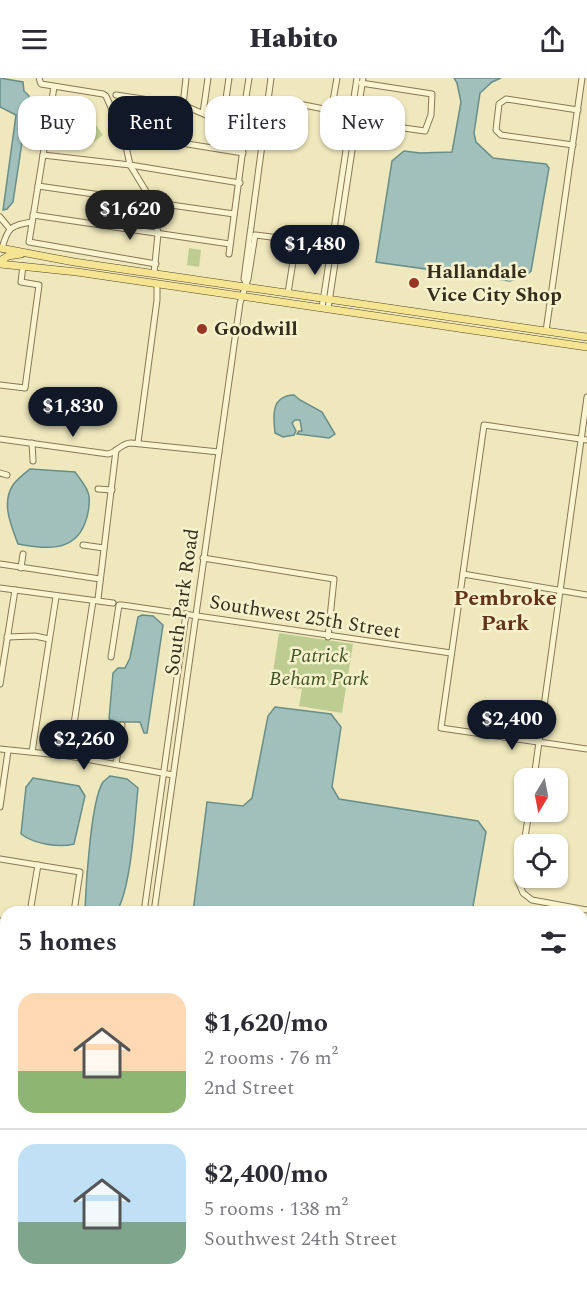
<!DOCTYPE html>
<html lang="en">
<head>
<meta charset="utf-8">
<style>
  :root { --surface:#fff; --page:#f7f7f7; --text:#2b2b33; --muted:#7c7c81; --line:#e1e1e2; --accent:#111827 }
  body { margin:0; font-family:Spectral,serif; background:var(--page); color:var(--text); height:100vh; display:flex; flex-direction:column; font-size:22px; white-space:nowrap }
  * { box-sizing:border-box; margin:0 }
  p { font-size:20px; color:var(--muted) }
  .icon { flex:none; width:33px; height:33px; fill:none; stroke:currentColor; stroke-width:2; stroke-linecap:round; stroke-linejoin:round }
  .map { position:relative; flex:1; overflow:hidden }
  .side { position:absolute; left:0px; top:828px; width:588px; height:386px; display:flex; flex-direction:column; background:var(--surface); border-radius:18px 18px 0 0; box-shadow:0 2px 4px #0004 }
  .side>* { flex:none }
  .top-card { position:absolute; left:18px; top:18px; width:552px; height:54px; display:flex; gap:12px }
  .needle { width:39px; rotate:190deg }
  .fabs { position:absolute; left:514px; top:690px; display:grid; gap:12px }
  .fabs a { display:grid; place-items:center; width:54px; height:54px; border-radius:12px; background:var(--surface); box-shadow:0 2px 4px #0004; font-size:30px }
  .price { position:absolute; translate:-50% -51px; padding:0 14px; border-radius:21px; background:var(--accent); color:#fff; font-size:20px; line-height:39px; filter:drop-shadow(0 2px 3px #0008) }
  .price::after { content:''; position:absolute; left:50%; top:36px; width:18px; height:14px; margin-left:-9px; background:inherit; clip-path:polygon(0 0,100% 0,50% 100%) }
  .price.selected { background:#222; color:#fff }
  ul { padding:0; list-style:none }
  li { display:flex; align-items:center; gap:18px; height:150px; padding:0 18px }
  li+li { border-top:2px solid var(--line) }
  li span { display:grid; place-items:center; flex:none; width:168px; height:120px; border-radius:18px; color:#555 }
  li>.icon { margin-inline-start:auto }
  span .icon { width:72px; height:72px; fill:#fffc; stroke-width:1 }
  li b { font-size:26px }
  h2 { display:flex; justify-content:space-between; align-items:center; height:72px; padding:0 18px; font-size:26px }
  .chip { padding:0 21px; border-radius:18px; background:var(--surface); box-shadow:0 2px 4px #0004; font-size:21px; line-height:54px }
  .chip.selected { background:var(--accent); color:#fff }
  header { display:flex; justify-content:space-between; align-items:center; height:78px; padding:0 18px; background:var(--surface); font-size:27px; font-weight:800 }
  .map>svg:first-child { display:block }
</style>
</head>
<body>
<header><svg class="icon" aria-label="menu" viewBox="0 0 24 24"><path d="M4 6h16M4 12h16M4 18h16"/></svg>Habito<svg class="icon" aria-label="share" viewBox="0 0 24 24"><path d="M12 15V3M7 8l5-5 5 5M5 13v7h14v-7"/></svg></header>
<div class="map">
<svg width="587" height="1213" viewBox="0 0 587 1213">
  <rect width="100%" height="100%" fill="#efe8bd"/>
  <g fill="#bdcd91">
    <path d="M93,43L103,57L94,64L83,50Z"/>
    <path d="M189,170L201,172L199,189L187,187Z"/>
    <path d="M279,555L353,566L342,635L299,628L302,611L271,607Z"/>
    <path d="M0,1180L6,1181V1208H182L219,1213H0Z"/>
  </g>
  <g fill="#a1c0bc" stroke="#688e8a" stroke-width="1.5">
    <path d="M0,0L23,4L24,13L29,18L13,124L7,131L3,132L16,37L0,29Z"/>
    <path d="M454,0H501L492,4L480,15L474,55L476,64L493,80L546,86L549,90L531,193L525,198L510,203L376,184L392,83L404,73L420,75L452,74L461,24L457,5Z"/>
    <path d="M294,317L300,322L322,334L335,356L329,360L297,356L299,353H302L300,342H295L292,345L296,353L294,357L283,359L275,355C273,337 271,318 294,317Z"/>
    <path d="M30,391L75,394C80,401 88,410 89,418C90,426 88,438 85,445C74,475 44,471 18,466C11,447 1,425 13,407C17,401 25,395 30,391Z"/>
    <path d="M142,537L153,538L163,547L147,655H144L140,644H117L109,641L113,595L118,590H125L130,580L138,539Z"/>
    <path d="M275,629L331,636L341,649L332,709L339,721L478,743L486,754L472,834H193L207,724L243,728L252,720L268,638Z"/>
    <path d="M110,698L127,701L138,710C135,738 131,814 116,834H91L85,831C86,806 91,722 103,704C104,703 109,699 110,698Z"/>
    <path d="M33,700L79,708L85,718L74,766C59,770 34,766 21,756L26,709Z"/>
  </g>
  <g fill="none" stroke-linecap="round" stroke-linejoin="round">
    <g stroke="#877856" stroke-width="7">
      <g id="minor">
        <path d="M39,0L41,6L103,16L106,18L124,59L130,87L152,123L158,156L154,195"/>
        <path d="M337,0L332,28L334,33L351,36"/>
        <path d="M54,9L29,164L156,186"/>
        <path d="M116,17L183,27L206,37L246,48L229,176"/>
        <path d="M135,21L138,58L243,75"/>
        <path d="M284,23L334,33"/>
        <path d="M183,27L186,0"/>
        <path d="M203,35L208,0"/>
        <path d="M49,41L74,45"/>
        <path d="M223,41L229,0"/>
        <path d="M354,43L425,53L431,37L432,16L361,5"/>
        <path d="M242,45L249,0"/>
        <path d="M246,48L254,46L265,49"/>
        <path d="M573,67L501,57L496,52L499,26L506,21L578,32"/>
        <path d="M43,77L130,87L240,105"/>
        <path d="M38,108L234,136"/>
        <path d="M33,137L230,166"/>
        <path d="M0,139L10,151"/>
        <path d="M2,171C7,150 11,147 32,144"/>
        <path d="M246,205L244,201L271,0"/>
        <path d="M322,230L357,0"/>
        <path d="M328,231L363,0"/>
        <path d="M546,253L582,0"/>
        <path d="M0,307L25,310L39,207L21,204L23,188"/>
        <path d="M0,361L108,376C118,374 121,365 131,365L219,374"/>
        <path d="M587,362L484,347L441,650L587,671"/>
        <path d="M138,364L157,222V206"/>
        <path d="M32,365L33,383"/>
        <path d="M0,395L7,397"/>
        <path d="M98,411L112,412"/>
        <path d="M83,467L104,470"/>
        <path d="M203,480L334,501L328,559"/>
        <path d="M0,486L100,501"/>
        <path d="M21,490L23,476"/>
        <path d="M463,496L587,517"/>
        <path d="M0,510L113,525"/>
        <path d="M98,521L116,372"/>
        <path d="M7,559L35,558L49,561"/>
        <path d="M111,579L119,527H122L451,575"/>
        <path d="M0,606L15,512"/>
        <path d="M0,671L69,678L173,697"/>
        <path d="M32,674L56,519"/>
        <path d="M69,678L93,523"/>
        <path d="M116,686L122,647"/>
        <path d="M534,700L587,319"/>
        <path d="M0,729L8,673"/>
        <path d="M529,734L518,803L523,815L532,822L587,832"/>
        <path d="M0,781L80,794L74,834"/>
        <path d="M30,834L38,787"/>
        <path d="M144,834L186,536"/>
        <path d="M154,834L240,225L248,201L255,157C269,159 286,159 295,171L288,215"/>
        <path d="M0,843H6"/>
        <path d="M0,998L6,999"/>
      </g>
    </g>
    <g stroke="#54442b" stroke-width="8">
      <g id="major">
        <path d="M0,170L74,184L587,259"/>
        <path d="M0,183L8,178L21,176"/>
        <path d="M0,186L77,194L587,269"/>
        <path d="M0,1160H6"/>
        <path d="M0,1171L6,1172"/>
        <path d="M258,1208L299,1213"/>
        <path d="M346,1208L391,1213"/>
        <path d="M331,1213L340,1208"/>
      </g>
    </g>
    <use href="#minor" stroke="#faf4d0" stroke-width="5"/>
    <use href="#major" stroke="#f5e592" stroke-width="7"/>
  </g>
  <g fill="#983524" stroke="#f6f1cd" stroke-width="2">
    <circle cx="414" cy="205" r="6"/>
    <circle cx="202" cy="251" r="6"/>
  </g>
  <g text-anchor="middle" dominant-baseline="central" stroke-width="5" stroke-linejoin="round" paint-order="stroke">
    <g font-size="20" font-weight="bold" fill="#362c1b" stroke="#f6f1cd" text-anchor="start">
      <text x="426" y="194">Hallandale<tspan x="426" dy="23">Vice City Shop</tspan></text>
      <text x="214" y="251">Goodwill</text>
    </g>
    <g font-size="20" fill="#362c1b" stroke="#f6f1cd">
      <text transform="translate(182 524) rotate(-82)">South Park Road</text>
      <text transform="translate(305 539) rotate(9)">Southwest 25th Street</text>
    </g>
    <g font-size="20" font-style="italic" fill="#3f5321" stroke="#f6f1cd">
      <text x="319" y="578">Patrick<tspan x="319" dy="23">Beham Park</tspan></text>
    </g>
    <g font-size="22" font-weight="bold" fill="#643419" stroke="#f6f1cd">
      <text x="505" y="520">Pembroke<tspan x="505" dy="25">Park</tspan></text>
    </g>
  </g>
</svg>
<div class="fabs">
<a><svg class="needle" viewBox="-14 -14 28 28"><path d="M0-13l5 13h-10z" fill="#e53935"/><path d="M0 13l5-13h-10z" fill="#7c7c81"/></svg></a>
<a><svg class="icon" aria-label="locate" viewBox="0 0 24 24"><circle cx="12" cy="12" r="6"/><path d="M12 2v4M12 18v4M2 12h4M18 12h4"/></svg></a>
</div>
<b class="price selected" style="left:130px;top:163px">$1,620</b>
<b class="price" style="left:315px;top:198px">$1,480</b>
<b class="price" style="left:73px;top:360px">$1,830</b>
<b class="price" style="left:512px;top:673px">$2,400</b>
<b class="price" style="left:84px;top:693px">$2,260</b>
<div class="top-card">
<a class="chip">Buy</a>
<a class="chip selected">Rent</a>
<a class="chip">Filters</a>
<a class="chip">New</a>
</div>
<section class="side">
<h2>5 homes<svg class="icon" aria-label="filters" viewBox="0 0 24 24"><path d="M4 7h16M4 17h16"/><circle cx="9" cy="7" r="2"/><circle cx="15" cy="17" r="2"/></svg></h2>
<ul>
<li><span style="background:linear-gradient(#ffd9b3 65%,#8fb573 0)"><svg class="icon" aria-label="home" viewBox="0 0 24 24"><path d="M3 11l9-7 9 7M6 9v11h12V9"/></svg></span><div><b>$1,620/mo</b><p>2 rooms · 76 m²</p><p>2nd Street</p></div></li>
<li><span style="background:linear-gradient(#bfe0f5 65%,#7fa58c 0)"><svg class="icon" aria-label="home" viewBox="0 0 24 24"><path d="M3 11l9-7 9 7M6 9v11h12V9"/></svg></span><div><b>$2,400/mo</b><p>5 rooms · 138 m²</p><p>Southwest 24th Street</p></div></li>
</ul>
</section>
</div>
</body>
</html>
